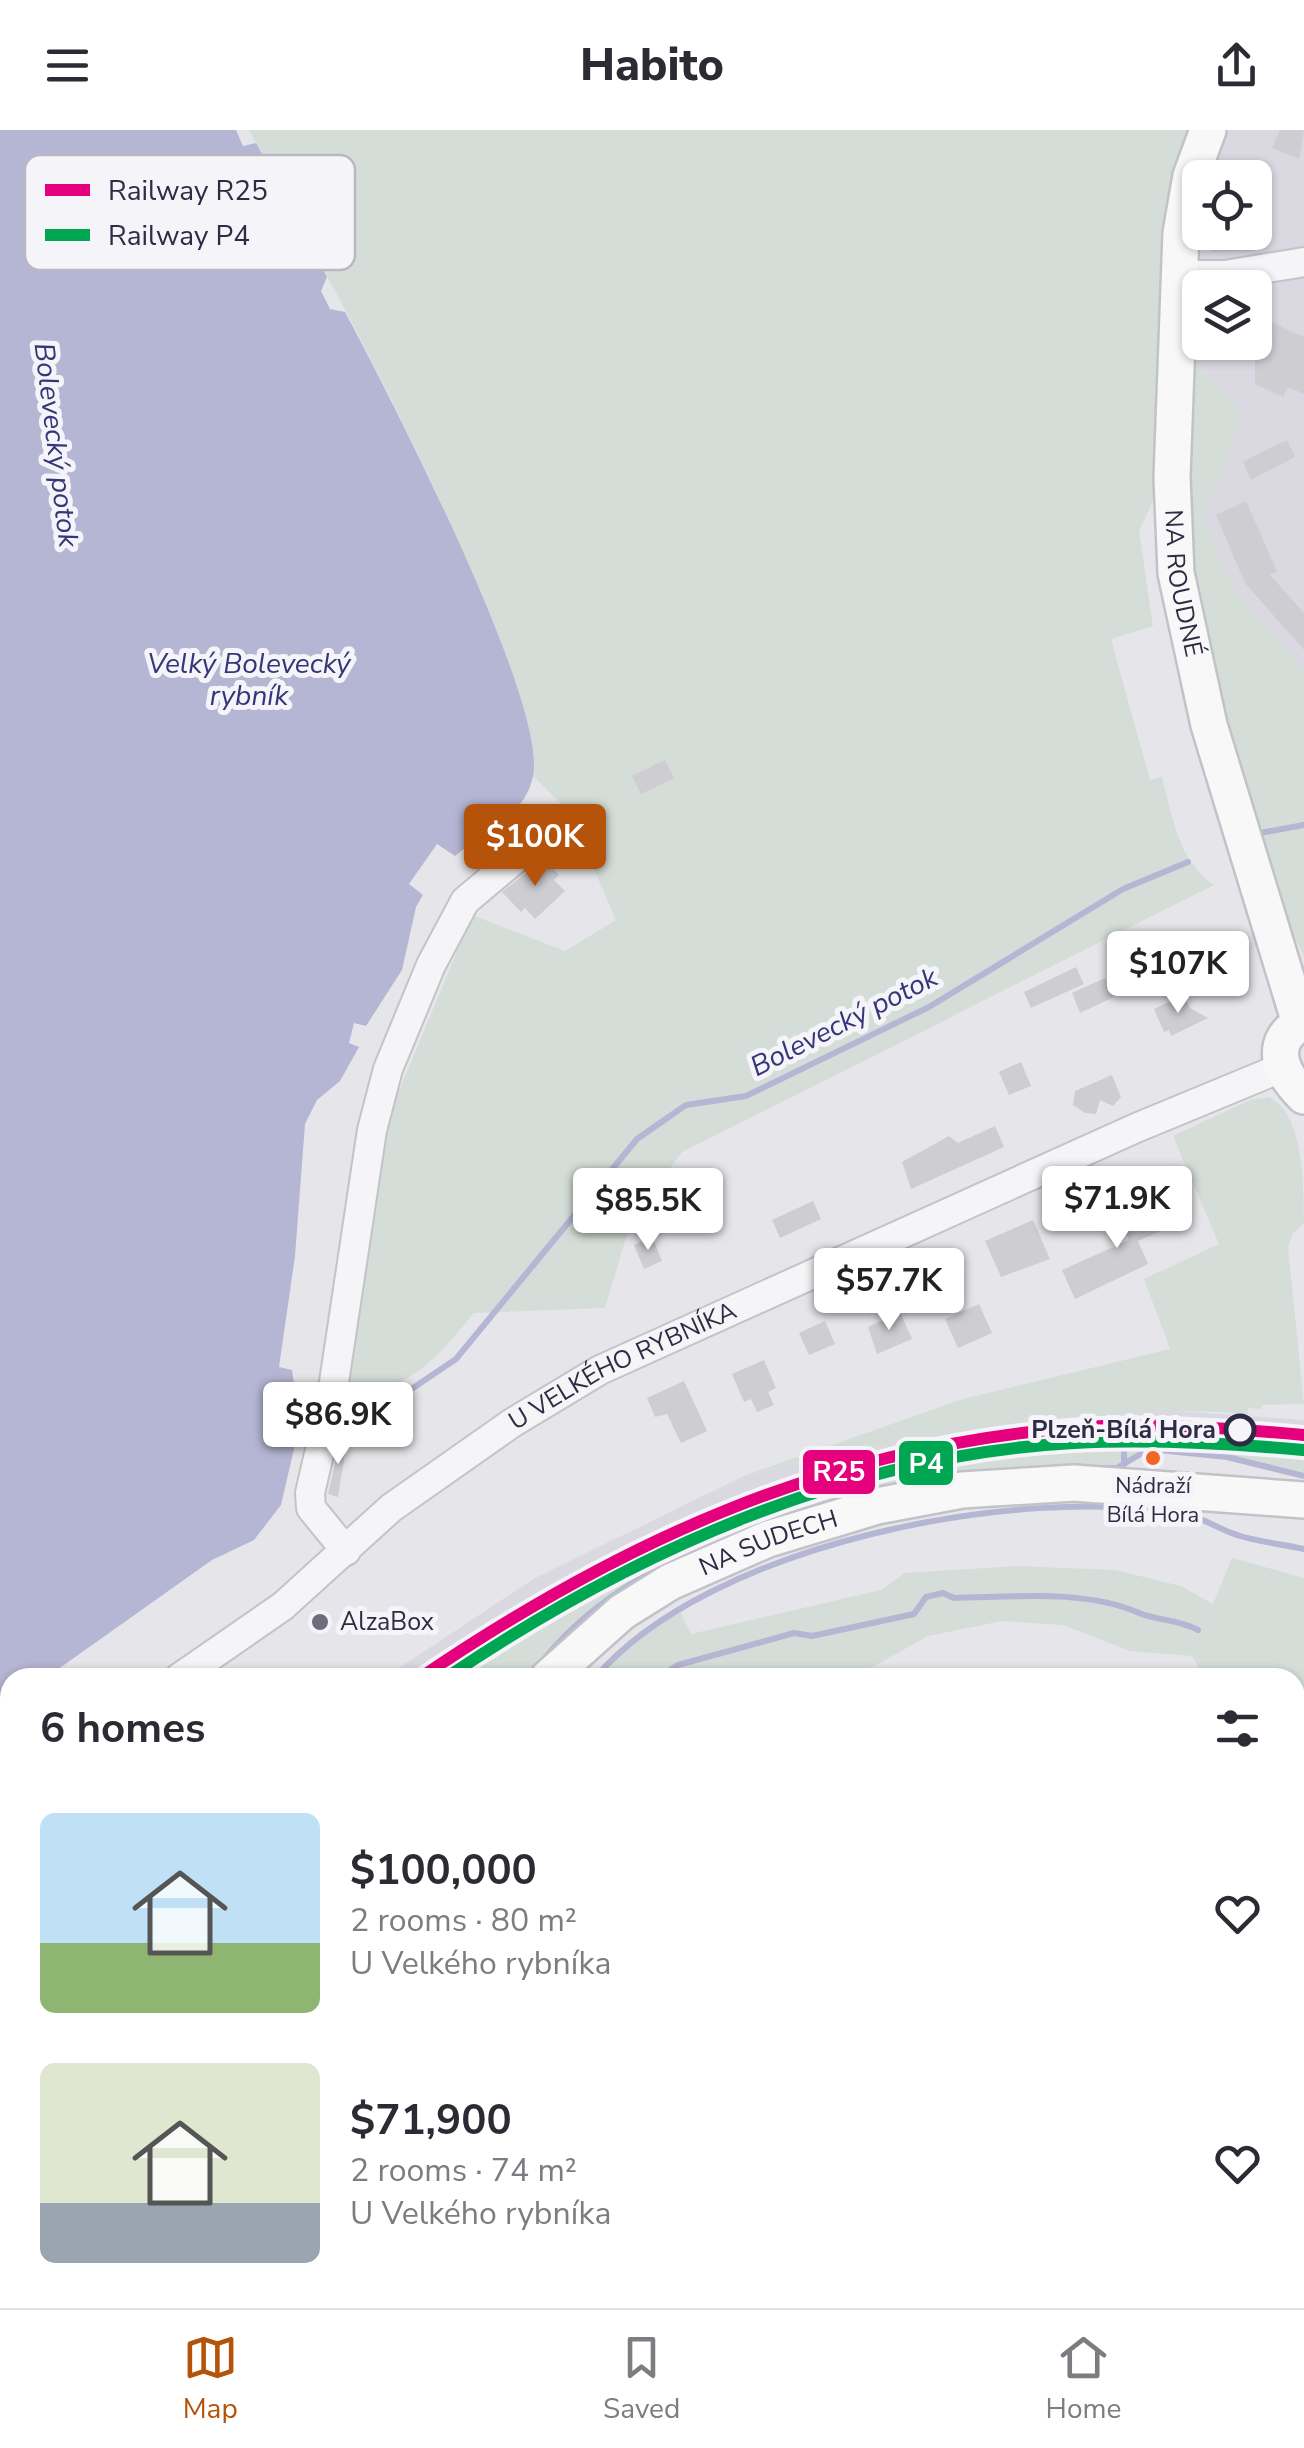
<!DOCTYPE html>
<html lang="en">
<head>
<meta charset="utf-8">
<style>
  :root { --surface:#fff; --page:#f2f2f3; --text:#2b2b33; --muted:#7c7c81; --line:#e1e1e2; --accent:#b45309 }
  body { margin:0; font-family:"Nunito Sans",sans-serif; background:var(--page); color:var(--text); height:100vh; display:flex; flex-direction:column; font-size:38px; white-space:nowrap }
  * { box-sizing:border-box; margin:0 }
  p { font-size:32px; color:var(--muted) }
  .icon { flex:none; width:55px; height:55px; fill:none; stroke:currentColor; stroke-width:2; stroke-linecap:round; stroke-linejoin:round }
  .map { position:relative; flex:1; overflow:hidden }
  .side { position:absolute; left:0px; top:1538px; width:1305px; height:642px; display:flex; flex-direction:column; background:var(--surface); border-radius:30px 30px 0 0; box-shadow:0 2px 8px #0004 }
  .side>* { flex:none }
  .fabs { position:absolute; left:1182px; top:30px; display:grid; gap:20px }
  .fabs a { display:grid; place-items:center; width:90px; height:90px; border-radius:15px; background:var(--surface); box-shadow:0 2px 8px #0004; font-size:50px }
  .price { position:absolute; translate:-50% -85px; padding:0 22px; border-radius:10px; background:#fff; color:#222; font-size:32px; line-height:65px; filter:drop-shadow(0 2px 5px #0008) }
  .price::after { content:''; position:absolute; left:50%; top:60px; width:30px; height:22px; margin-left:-15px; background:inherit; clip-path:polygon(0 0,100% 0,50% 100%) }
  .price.current { background:var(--accent); color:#fff }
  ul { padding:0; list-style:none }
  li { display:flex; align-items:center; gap:30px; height:250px; padding:0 40px }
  li span { display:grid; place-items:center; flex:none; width:280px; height:200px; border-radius:15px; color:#555 }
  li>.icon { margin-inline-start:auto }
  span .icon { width:120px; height:120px; fill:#fffc; stroke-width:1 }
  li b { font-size:42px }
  h2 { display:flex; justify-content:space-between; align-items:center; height:120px; padding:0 40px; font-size:42px }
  header { display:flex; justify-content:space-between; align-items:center; height:130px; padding:0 40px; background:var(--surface); font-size:45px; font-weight:800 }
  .tabs { display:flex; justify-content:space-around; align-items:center; height:140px; border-top:2px solid var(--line); background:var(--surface); font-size:28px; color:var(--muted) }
  .tabs a { display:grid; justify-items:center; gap:5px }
  .tabs .current { color:var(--accent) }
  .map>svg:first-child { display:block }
</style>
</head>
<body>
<header><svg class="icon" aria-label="menu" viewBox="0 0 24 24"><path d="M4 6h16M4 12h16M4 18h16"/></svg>Habito<svg class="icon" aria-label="share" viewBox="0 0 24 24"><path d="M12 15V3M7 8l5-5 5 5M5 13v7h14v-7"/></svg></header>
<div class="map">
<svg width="1304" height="2178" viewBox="0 0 1304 2178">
  <rect width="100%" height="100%" fill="#e6e6ea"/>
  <g fill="#dad9e2" fill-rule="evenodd">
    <path d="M1223,0H1304V540L1238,465L1203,389L1243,287L1190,226L1203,103L1255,102V48L1209,47ZM1200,158H1255V212H1200Z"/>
    <path d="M1163,1280L1304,1290V1317L1170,1308L1082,1310L885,1345L832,1361L678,1421L583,1464L500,1509L448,1547L384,1548L535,1448L746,1345L987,1293L1084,1282Z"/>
  </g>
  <g fill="#d4ddd8">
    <path d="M249,0H1193L1156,365L1139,401L1153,496L1111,509L1150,650L1162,647C1172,686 1179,732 1214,755L682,1022L631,1091L605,1178L474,1183C426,1241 413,1254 339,1272L384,997L472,785L565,821L616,790L568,680L533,646C535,596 515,554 497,508C432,332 337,166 249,0Z"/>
    <path d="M1190,226L1243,287L1203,389L1238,465L1304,540V827L1258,726L1193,473L1183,399Z"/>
    <path d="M1269,967C1304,984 1304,1055 1304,1093L1293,1103L1288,1117L1304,1274L1262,1275L1261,1279L1248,1278V1284C1072,1270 916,1308 746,1345L963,1269L1170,1219L1144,1149L1219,1114L1173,1006L1250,970Z"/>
    <path d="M1170,1308L1304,1317V1344C1253,1338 1207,1317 1154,1317C1140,1317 1129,1333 1114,1336C1070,1343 1022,1335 977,1340C823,1357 629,1419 533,1547L448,1548L500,1509L622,1447L635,1428L746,1380L765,1388C895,1335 1030,1312 1170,1308Z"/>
    <path d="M1232,1428L1304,1448V1776L1295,1775V1548L1204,1547L1192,1526L1130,1521L1063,1495L1002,1491L928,1506L855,1547H596L646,1499L680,1481L691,1504L881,1460L905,1443L1017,1436L1115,1440L1181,1456L1213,1474Z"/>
    <path d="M62,2170H232L225,2178H55Z"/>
  </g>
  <path fill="#b5b5d4" d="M0,0H236L243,16L256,13L281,60L273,73L288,85H294L327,147L321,161L330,179L345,182C387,260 548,572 533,646C525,687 483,702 455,726L437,714L409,754L423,765L416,777L402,840L366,896L354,893L349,913L359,917L340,951L317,970L305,994L295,1126L279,1237L292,1240L295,1261L305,1271L281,1375L254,1410L212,1430L47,1547L10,1548V1574L0,1583Z"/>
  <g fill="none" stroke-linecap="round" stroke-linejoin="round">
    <g stroke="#b5b5d4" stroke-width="6">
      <path d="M1260,703L1304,695"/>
      <path d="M296,1280L323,1281"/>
      <path d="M335,1280L413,1258L456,1229L637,1009L686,975L746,966L929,877L1123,759L1188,732"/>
      <path d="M981,1316L1018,1309L1124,1305V1334"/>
      <path d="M1099,1338H1117L1149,1319L1227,1327L1304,1346"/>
      <path d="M818,1376L844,1368"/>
      <path d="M530,1548C574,1484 636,1446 706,1415C723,1407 744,1394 763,1394"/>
      <path d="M595,1548C708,1414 1020,1353 1187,1385C1204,1388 1220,1400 1237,1405C1258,1412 1282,1414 1304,1419"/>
      <path d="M657,1548L678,1535L794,1503L812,1506L914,1484L926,1467L943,1463L954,1468C1013,1467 1085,1459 1139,1483C1159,1491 1177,1489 1198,1500"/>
      <path d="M50,2178L57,2170"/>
    </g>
  </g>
  <g fill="#cdcdd2">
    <path d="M1280,0H1304L1299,29L1272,18Z"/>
    <path d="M1214,102H1259V112L1255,121L1212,122Z"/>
    <path d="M1255,185L1304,207V264L1288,257L1283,267L1255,254Z"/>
    <path d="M1287,310L1295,327L1251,350L1243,332Z"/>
    <path d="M1246,371L1277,441L1270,445L1304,483V520L1245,453L1216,385Z"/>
    <path d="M665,630L674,648L641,664L632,646Z"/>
    <path d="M544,728L559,745L554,750L565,761L535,789L525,778L521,782L502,762Z"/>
    <path d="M1076,837L1084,854L1031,878L1024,862Z"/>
    <path d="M1105,848L1114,867L1080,883L1072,863Z"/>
    <path d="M1184,865L1190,878L1208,888L1171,906L1169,900L1164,902L1154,879Z"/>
    <path d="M1021,932L1031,956L1009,965L999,942Z"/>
    <path d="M1112,945L1121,967L1113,976L1100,970L1096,984L1085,983L1073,975L1075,961Z"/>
    <path d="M995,996L1004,1017L911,1059L902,1032L949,1006L958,1013Z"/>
    <path d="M1144,1063L1163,1100L1138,1111L1148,1134L1075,1169L1062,1140L1129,1110L1117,1083L1124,1080L1121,1073Z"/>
    <path d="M813,1071L821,1089L780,1108L772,1090Z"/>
    <path d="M1033,1090L1050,1129L1001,1147L985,1111Z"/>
    <path d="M652,1106L662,1131L644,1139L634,1115Z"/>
    <path d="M979,1174L992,1203L958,1218L945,1189Z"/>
    <path d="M900,1182L912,1209L877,1224L868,1197Z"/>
    <path d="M825,1191L835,1214L809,1225L799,1203Z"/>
    <path d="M764,1230L776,1258L768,1262L774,1275L757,1282L751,1269L744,1272L732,1244Z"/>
    <path d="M684,1251L707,1301L681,1313L667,1284L655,1287L647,1268Z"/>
    <path d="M342,1303L348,1304L338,1367L328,1364Z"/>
  </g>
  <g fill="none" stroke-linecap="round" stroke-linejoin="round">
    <g stroke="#c3c3c8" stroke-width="32">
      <g id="minor">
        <path d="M1178,145H1225L1304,132"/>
        <path d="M346,1421L311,1378L310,1363L331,1272L372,1000L388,939L431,835L465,771L539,709"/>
        <path id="s1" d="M179,1548L283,1476L391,1378L512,1293L600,1240L1136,998L1281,938"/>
        <path d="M0,1671L10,1664"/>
      </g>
    </g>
    <g stroke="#c2c2c8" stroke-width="40">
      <g id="major">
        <path id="s2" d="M1208,0L1191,46L1181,103L1172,347L1176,443L1209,595L1300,893"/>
        <path d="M1304,891C1266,911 1280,943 1304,966"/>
        <path id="s3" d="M548,1548L622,1482L670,1452L768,1409L877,1376L962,1360L1074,1353L1304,1370"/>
        <path d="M0,2128L10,2116"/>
        <path d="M12,2178L19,2170"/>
      </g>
    </g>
    <use href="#minor" stroke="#f5f5f7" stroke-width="28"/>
    <use href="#major" stroke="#f8f8f8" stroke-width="35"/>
    <g stroke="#f4f4f9" stroke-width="20">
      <path id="rail-1" d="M420,1548C620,1412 825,1318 1070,1298C1148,1292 1226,1298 1304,1305"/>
    </g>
    <g stroke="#f4f4f9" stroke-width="20">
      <path id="rail-2" d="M446,1548C632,1422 847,1325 1074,1313C1151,1309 1226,1313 1303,1320"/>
    </g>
    <use href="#rail-1" stroke="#e5007d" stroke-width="12"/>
    <use href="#rail-2" stroke="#00a651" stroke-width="12"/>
  </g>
  <circle fill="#f4f4f9" stroke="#2e2b44" stroke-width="5" cx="1240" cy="1300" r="14"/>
  <circle fill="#f26522" stroke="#f4f4f9" stroke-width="4" cx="1153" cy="1328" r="9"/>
  <circle fill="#6e6c7e" stroke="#f4f4f9" stroke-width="4" cx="320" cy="1492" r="10"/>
  <g text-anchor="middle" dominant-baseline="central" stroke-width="10" stroke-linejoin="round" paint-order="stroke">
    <g font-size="22" fill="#2e2b44" stroke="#f4f4f9">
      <text x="1153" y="1356">Nádraží<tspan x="1153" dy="29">Bílá Hora</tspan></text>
    </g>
    <g font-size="25" fill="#2e2b44" stroke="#f4f4f9">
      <text stroke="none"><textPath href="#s2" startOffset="458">NA ROUDNÉ</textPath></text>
      <text stroke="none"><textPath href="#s1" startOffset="545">U VELKÉHO RYBNÍKA</textPath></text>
      <text stroke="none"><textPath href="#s3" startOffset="262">NA SUDECH</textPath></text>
    </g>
    <g font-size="25" font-weight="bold" fill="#2e2b44" stroke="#f4f4f9" text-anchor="end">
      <text x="1216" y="1300">Plzeň-Bílá Hora</text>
    </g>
    <g font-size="25" fill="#2e2b44" stroke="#f4f4f9" text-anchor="start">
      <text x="340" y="1492">AlzaBox</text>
    </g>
    <g font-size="28" font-style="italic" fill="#373578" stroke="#f4f4f9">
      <text transform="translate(56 315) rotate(83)">Bolevecký potok</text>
      <text x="249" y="534">Velký Bolevecký<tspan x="249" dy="32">rybník</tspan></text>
      <text transform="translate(844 892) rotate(-27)">Bolevecký potok</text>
    </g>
  </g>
  <rect x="25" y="25" width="330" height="115" rx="15" fill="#f4f4f9" stroke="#b9b8c3" stroke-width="2.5"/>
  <rect x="45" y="54" width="45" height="12" fill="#e5007d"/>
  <rect x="45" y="99" width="45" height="12" fill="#00a651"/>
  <g font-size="28" fill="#2e2b44">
    <text x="108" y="70">Railway R25</text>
    <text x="108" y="115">Railway P4</text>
  </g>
  <g stroke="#f4f4f9" stroke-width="4">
    <rect x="897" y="1309" width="58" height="48" rx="10" fill="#00a651"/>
    <rect x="801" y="1318" width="76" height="48" rx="10" fill="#e5007d"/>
  </g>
  <g font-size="28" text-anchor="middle" font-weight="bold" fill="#fff">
    <text x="926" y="1343">P4</text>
    <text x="839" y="1351">R25</text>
  </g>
</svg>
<div class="fabs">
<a><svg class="icon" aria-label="locate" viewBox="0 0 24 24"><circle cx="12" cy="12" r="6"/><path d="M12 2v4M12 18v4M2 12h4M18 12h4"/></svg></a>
<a><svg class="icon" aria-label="layers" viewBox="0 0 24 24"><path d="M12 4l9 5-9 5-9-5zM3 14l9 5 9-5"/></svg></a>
</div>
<b class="price current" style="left:535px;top:759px">$100K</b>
<b class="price" style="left:1178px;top:886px">$107K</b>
<b class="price" style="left:1117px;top:1121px">$71.9K</b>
<b class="price" style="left:648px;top:1123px">$85.5K</b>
<b class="price" style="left:889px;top:1203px">$57.7K</b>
<b class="price" style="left:338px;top:1337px">$86.9K</b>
<section class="side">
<h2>6 homes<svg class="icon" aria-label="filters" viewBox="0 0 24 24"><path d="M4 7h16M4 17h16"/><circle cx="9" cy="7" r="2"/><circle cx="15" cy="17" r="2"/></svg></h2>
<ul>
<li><span style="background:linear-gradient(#bfe0f5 65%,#8fb573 0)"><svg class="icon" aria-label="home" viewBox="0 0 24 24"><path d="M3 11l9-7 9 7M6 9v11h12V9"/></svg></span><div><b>$100,000</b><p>2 rooms · 80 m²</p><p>U Velkého rybníka</p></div><svg class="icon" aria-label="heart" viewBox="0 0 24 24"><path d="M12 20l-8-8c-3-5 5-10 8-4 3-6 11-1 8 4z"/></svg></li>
<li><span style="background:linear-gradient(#dfe7d0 70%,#9aa5b1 0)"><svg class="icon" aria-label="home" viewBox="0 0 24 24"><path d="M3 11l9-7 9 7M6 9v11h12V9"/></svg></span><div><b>$71,900</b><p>2 rooms · 74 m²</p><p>U Velkého rybníka</p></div><svg class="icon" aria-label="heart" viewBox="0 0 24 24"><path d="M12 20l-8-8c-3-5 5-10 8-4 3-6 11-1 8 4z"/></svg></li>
</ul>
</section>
</div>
<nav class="tabs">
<a class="current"><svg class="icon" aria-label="map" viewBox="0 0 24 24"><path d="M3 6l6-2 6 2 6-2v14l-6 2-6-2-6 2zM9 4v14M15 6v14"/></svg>Map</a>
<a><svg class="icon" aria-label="saved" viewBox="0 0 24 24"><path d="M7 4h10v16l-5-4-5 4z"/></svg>Saved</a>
<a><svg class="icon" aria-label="home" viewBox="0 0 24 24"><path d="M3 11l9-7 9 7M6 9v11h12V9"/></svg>Home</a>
</nav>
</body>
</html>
